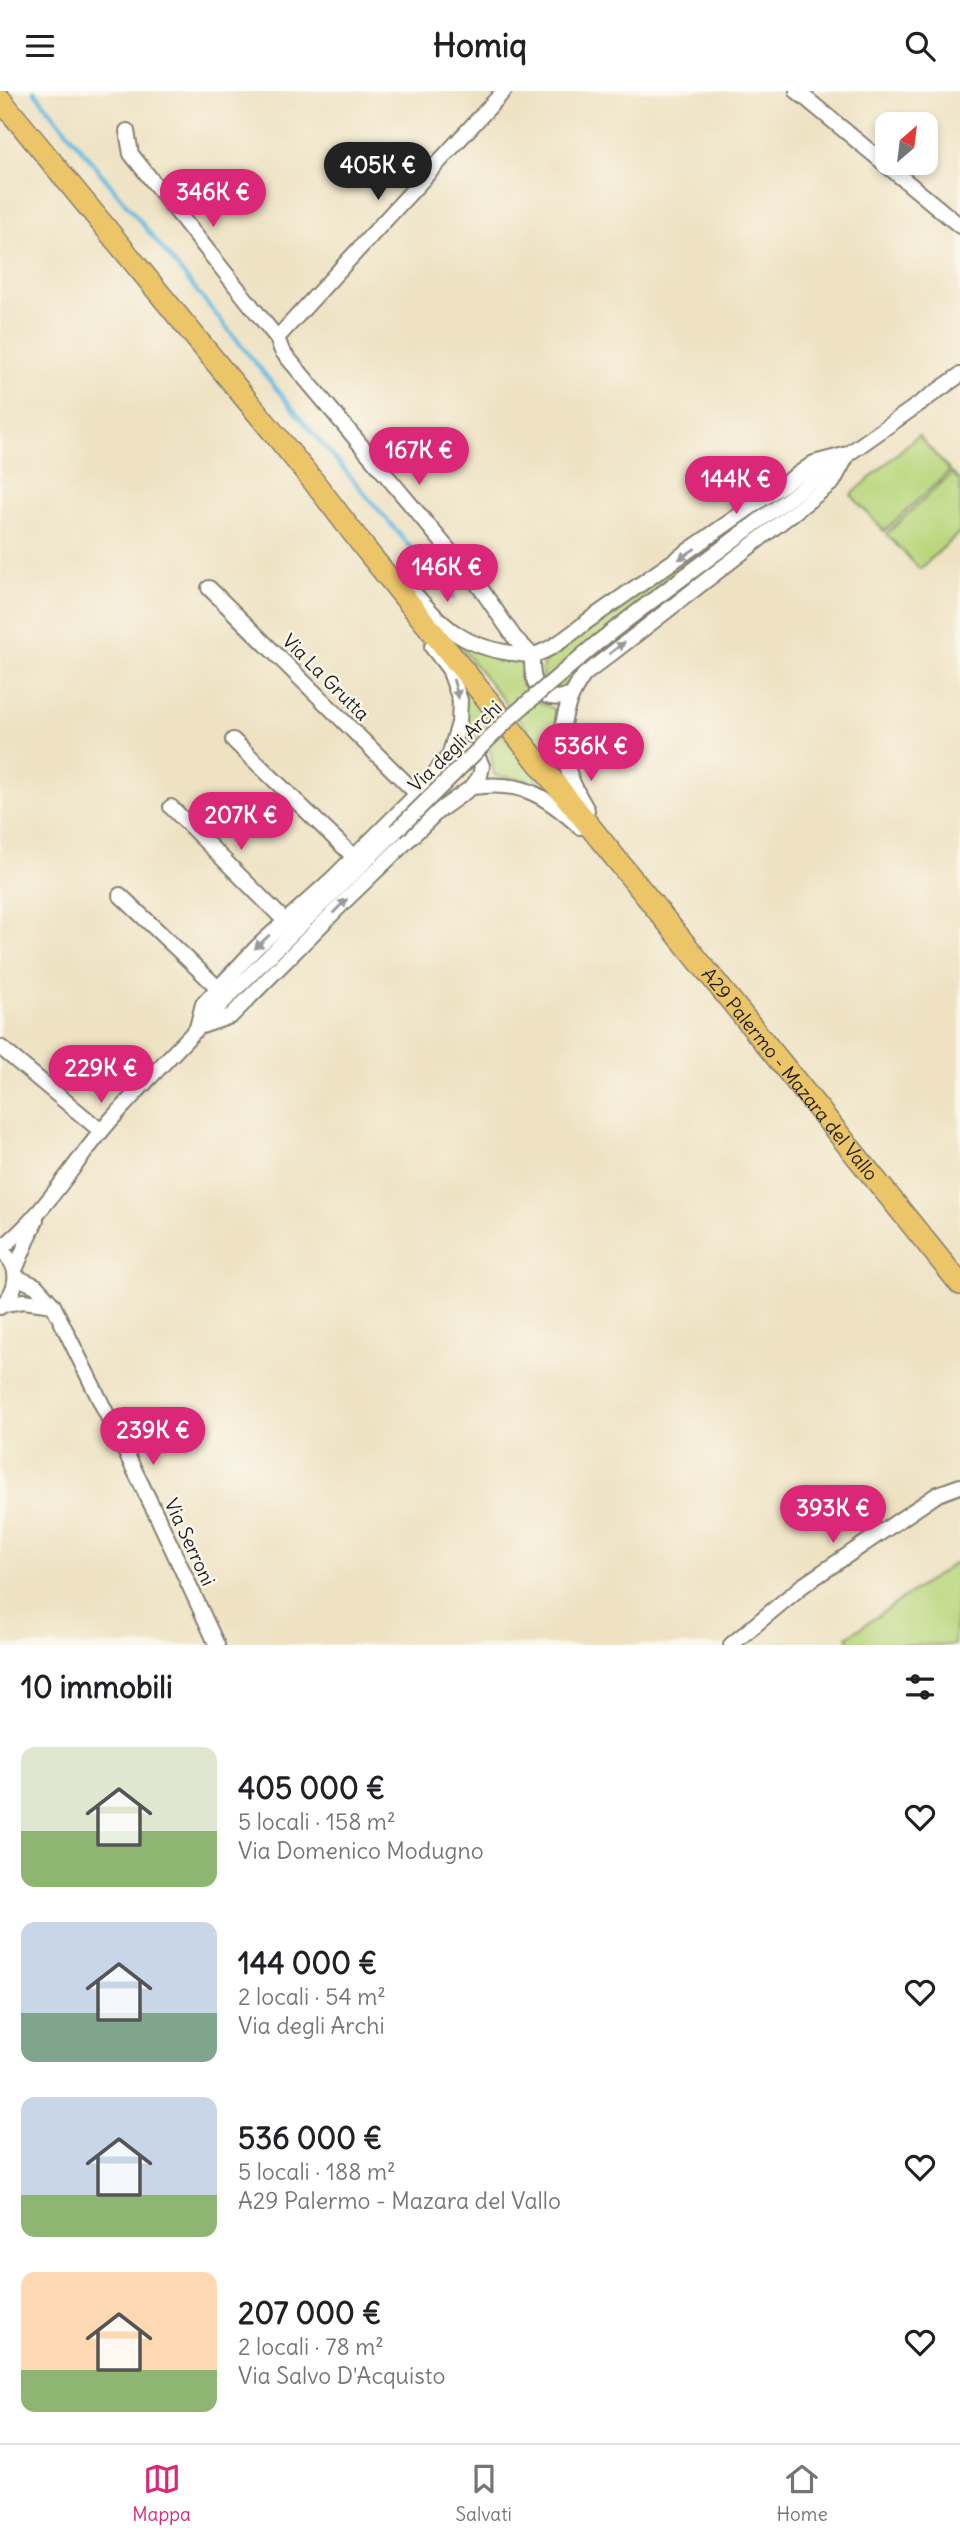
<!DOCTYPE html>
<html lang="it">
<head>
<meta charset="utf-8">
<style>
  :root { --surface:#fff; --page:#f2f2f2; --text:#202124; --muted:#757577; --line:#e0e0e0; --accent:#db2777 }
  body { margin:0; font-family:Delius,sans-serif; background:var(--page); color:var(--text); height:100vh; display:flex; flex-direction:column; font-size:26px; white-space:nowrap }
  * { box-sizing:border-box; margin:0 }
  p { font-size:23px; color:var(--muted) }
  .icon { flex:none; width:38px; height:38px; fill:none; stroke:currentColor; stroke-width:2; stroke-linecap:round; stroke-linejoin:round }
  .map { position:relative; height:1554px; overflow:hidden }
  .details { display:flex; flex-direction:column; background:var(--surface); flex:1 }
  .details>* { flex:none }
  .needle { width:46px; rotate:28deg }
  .buttons { position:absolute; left:875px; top:21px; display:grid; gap:14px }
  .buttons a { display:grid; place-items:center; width:63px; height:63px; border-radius:14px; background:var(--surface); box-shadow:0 4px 10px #0003; font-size:35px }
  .price { position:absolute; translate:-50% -60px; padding:0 16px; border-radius:24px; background:var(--accent); color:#fff; font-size:23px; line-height:46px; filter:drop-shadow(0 2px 4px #0008) }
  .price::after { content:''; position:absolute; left:50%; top:42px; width:21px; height:16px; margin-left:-10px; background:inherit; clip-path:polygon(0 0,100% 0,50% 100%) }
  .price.selected { background:#222; color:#fff }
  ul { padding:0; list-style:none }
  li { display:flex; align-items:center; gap:21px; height:175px; padding:0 21px }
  li span { display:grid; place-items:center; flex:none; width:196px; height:140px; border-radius:14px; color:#555 }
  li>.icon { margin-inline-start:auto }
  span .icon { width:84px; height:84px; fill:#fffc; stroke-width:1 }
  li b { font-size:30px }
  h2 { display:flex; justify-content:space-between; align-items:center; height:84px; padding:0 21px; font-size:30px }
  header { display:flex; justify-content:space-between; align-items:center; height:91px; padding:0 21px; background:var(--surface); font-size:32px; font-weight:700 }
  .tabs { display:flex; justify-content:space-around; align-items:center; height:98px; border-top:2px solid var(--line); background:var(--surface); font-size:19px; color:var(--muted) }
  .tabs a { display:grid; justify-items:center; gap:4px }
  .tabs .selected { color:var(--accent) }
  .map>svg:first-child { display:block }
</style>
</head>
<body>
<header><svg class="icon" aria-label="menu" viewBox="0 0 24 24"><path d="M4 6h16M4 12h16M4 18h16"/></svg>Homiq<svg class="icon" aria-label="search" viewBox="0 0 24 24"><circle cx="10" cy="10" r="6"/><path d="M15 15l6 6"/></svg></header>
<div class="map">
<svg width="960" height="1554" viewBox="0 0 960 1554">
  <rect width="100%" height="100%" fill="#fbf7ec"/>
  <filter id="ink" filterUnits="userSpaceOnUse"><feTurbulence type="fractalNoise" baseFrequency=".0143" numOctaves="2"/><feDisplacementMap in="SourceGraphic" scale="14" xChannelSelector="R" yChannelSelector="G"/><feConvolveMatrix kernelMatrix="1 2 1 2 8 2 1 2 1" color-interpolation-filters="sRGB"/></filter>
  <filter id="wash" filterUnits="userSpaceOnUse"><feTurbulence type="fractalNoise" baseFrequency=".00686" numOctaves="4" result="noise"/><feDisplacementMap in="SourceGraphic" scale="28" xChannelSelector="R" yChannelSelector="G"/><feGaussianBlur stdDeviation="1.57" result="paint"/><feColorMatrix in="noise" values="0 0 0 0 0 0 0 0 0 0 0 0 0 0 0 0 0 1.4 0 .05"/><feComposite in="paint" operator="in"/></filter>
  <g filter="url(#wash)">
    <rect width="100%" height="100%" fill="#eee2c3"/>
    <g fill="#b8d67c" stroke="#6a794c" stroke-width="2">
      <path d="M918,344L950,380L884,440L851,404Z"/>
      <path d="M952,382L960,390V441L920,478L886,443Z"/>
      <path d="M711,450L727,468L609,557L563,596L554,598C531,578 545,570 562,554Z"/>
      <path d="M455,549L524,569C525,587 523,606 545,614C552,617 555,617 558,624L560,679Z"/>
      <path d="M459,587L547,698L526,689L494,684L490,658L483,650L462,642Z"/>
      <path d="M959,1469L954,1554H852L847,1546Z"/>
    </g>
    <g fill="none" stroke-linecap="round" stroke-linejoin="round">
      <path stroke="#63b8df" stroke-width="4.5" d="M34,0L301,328L454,507"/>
    </g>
  </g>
  <g filter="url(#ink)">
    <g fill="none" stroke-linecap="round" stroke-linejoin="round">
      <g stroke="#857f70" stroke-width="18">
        <g id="minor">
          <path d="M797,0L960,135"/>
          <path d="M127,40L131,63L277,247L282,260L479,495L514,546L532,564C531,592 537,613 570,605"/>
          <path d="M277,247L504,0"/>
          <path d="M209,497L417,703"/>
          <path d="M412,500C444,536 462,555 511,562C518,562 527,565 533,564C553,559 573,541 589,529L814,372L848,363"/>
          <path d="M645,515L848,363L960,284"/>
          <path d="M233,649L354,766"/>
          <path d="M472,696C521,689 545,704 580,736"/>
          <path d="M171,716L285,830"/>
          <path d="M587,719C559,673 551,630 584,584L833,391L848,363"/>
          <path d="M120,804L218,897"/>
          <path d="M202,935L231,925L347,808L437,721L472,696L480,685L482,675L478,666L470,660L462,659L449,665"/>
          <path d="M197,937L203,913L257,856L332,788L420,700L449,665L459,632L460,609L449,578L432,556"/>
          <path d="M0,956L101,1040"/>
          <path d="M0,1158C48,1121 77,1065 118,1021C207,924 302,833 396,740"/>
          <path d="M0,1159C22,1175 19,1199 0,1216"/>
          <path d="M15,1179L36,1129"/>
          <path d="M16,1186L36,1195L53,1214L158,1427L217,1554"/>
          <path d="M4,1213L24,1210L53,1214"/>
          <path d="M731,1554L802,1495L938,1403L960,1395"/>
        </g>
      </g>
      <g stroke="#857f70" stroke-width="24">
        <g id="primary">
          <path id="s1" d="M0,8L314,391L367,460L960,1193"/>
        </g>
      </g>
      <use href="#minor" stroke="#fff" stroke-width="14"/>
      <use href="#primary" stroke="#edc569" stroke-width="21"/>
      <g stroke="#857f70" stroke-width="18" stroke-linecap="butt">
        <path id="minor-bridge" d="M396,740L512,625L597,552L645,515"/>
      </g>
      <use href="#minor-bridge" stroke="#fff" stroke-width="14"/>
    </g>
    <defs><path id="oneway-solid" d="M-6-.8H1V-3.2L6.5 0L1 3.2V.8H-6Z" transform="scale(1.75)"/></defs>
    <g fill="#999">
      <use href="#oneway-solid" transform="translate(687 463) rotate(146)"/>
      <use href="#oneway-solid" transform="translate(617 557) rotate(-37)"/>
      <use href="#oneway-solid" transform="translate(456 598) rotate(74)"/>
      <use href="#oneway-solid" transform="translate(340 815) rotate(-45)"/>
      <use href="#oneway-solid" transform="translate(262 851) rotate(137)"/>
    </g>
  </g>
  <g text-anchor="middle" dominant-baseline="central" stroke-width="5" stroke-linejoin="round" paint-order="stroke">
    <g font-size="19" fill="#1c1c1c" stroke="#fbf7ec">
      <text transform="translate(326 586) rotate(45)">Via La Grutta</text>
      <text transform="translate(455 655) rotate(-44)">Via degli Archi</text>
      <text stroke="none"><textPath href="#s1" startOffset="1255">A29 Palermo - Mazara del Vallo</textPath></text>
      <text transform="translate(190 1451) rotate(65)">Via Serroni</text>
    </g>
  </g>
</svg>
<div class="buttons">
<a><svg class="needle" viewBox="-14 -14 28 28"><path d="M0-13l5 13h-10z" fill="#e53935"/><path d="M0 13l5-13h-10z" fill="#757577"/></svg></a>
</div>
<b class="price selected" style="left:378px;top:111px">405K €</b>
<b class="price" style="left:213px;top:138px">346K €</b>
<b class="price" style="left:419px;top:396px">167K €</b>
<b class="price" style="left:736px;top:425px">144K €</b>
<b class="price" style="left:447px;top:513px">146K €</b>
<b class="price" style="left:591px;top:692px">536K €</b>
<b class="price" style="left:241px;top:761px">207K €</b>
<b class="price" style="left:101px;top:1014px">229K €</b>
<b class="price" style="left:153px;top:1376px">239K €</b>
<b class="price" style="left:833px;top:1454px">393K €</b>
</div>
<section class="details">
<h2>10 immobili<svg class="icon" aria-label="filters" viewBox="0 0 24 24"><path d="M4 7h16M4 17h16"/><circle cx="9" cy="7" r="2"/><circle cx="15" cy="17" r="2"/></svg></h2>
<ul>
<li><span style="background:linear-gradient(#dfe7d0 60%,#8fb573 0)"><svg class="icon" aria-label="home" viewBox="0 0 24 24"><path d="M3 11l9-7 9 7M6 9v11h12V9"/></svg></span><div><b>405 000 €</b><p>5 locali · 158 m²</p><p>Via Domenico Modugno</p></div><svg class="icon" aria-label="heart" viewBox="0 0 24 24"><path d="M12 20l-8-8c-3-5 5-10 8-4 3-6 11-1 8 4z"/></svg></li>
<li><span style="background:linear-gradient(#c9d6e8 65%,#7fa58c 0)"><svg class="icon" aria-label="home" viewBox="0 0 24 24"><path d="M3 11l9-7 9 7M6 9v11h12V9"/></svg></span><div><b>144 000 €</b><p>2 locali · 54 m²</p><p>Via degli Archi</p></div><svg class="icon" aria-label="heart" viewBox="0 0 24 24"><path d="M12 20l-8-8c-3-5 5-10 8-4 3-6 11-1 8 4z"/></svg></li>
<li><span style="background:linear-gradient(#c9d6e8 70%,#8fb573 0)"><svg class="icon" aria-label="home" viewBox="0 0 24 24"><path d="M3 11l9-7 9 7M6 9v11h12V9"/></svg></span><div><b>536 000 €</b><p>5 locali · 188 m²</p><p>A29 Palermo - Mazara del Vallo</p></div><svg class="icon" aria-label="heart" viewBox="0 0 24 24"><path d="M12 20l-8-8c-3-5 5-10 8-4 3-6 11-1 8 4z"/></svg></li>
<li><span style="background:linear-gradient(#ffd9b3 70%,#8fb573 0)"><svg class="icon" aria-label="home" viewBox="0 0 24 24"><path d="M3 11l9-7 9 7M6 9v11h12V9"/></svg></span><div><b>207 000 €</b><p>2 locali · 78 m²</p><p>Via Salvo D'Acquisto</p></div><svg class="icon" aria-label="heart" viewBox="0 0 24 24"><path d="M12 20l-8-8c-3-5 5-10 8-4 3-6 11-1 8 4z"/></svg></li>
</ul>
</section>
<nav class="tabs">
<a class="selected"><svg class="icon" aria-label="map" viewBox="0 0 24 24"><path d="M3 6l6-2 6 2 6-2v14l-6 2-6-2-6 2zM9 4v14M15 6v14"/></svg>Mappa</a>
<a><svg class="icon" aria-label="saved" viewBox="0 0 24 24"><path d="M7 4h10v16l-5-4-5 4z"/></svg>Salvati</a>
<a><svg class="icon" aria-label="home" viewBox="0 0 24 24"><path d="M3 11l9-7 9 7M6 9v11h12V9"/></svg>Home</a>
</nav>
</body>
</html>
